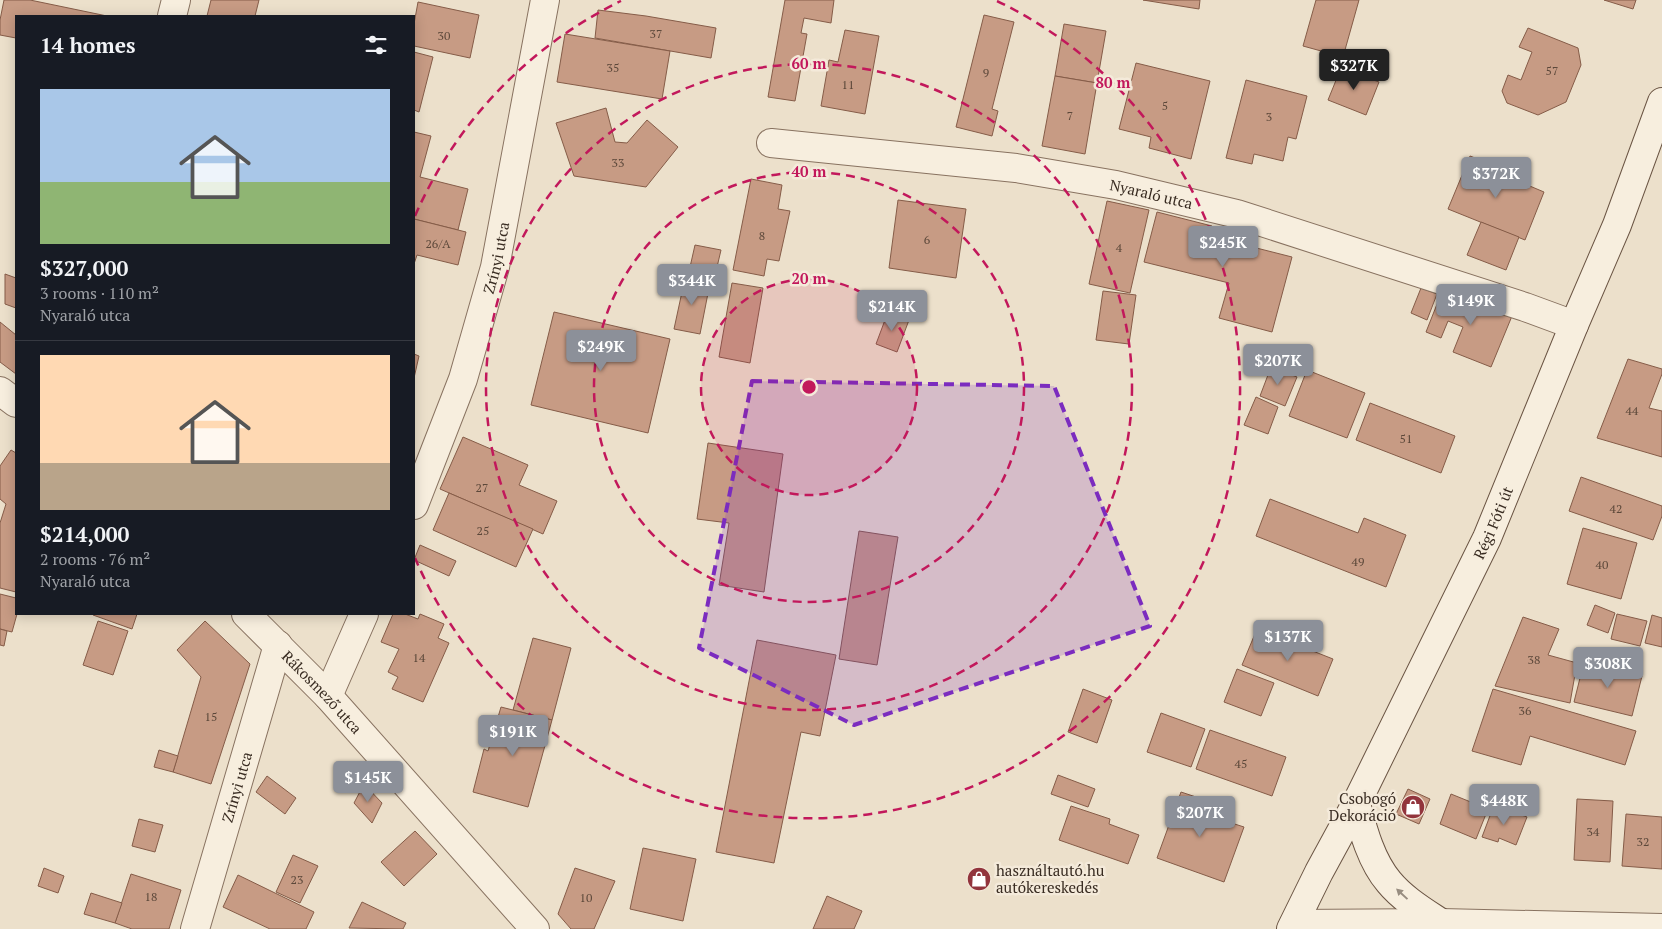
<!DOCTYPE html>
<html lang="en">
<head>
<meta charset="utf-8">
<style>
  :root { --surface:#171b24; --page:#242831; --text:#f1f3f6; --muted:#9ea1a6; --line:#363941; --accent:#8c9099 }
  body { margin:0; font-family:"PT Serif",serif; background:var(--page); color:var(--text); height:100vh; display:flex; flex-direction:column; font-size:19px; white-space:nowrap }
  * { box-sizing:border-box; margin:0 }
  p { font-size:16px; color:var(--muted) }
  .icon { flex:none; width:28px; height:28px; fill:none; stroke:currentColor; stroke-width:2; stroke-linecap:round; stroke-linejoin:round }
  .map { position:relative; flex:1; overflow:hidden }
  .panel { position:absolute; left:15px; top:15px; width:400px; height:600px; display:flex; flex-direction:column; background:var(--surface); border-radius:0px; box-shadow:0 2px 12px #0003 }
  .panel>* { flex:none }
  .price { position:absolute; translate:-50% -42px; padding:0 11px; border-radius:5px; background:var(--accent); color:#fff; font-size:16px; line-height:32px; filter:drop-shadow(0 1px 2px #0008) }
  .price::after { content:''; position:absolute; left:50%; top:30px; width:15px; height:11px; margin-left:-8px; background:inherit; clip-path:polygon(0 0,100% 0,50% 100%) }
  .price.selected { background:#222; color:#fff }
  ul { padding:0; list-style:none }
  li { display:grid; align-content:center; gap:10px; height:265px; padding:0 25px }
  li+li { border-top:1px solid var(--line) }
  li span { display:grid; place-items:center; height:155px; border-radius:0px; color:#555 }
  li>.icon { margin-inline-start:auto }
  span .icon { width:90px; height:90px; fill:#fffc; stroke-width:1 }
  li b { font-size:21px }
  h2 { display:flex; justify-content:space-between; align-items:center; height:60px; padding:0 25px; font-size:21px }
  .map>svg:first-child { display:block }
</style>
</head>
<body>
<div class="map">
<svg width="1662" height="929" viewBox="0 0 1662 929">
  <rect width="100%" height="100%" fill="#ece0cb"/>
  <g fill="#c79b84" stroke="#855c48">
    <path d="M4,0H30L107,16H16V38L0,35V20Z"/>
    <path d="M211,0H259L255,16H207Z"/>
    <path d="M785,0H834L831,23L804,18L801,33L807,34L795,101L768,97Z"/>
    <path d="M1143,0H1200L1199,9Z"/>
    <path d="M1316,0H1359L1343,57L1303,46Z"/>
    <path d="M1604,0H1636L1633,9Z"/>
    <path d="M418,2L479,15L470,58L414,46V24Z"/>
    <path d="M598,10L646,16L716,28L711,58L595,38Z"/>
    <path d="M984,15L1014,22L992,109L998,111L992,136L956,127Z"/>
    <path d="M1064,24L1106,31L1097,83L1055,76Z"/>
    <path d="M1528,28L1578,48L1581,65L1566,102L1538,115L1507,103L1502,91L1508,75L1521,80L1532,52L1519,47Z"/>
    <path d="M845,30L879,36L865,114L821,106L829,60L838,62Z"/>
    <path d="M565,34L670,51L662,99L557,82Z"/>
    <path d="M414,52L433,57L419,112L414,110Z"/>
    <path d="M1136,63L1210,81L1191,159L1149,148L1151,137L1119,129Z"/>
    <path d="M1341,68L1379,82L1366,115L1328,100Z"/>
    <path d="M1055,76L1097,83L1085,154L1042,146Z"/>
    <path d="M1246,80L1307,96L1296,139L1288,137L1283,161L1254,154L1252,164L1226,158Z"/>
    <path d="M606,108L615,142L627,143L647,120L678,147L646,187L574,176L556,123Z"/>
    <path d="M414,132L431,136L420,177L468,189L458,230L414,219Z"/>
    <path d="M1470,156L1508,171L1506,176L1544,192L1525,240L1448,209Z"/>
    <path d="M751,179L782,185L778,209L790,211L779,261L767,259L764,276L733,270Z"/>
    <path d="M898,200L966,209L956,278L889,268Z"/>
    <path d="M1107,201L1149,210L1130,293L1089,284Z"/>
    <path d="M1157,212L1212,226L1209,236L1292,257L1272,332L1219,318L1229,283L1144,262Z"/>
    <path d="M414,219L466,232L458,265L417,255L414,264Z"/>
    <path d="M1481,222L1519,237L1506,270L1467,255Z"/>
    <path d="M695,245L721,250L714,280L688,276Z"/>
    <path d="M5,274L16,278V308L5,304Z"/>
    <path d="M685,278L710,283L700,334L674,329Z"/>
    <path d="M732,283L763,288L750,363L719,357Z"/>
    <path d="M1421,288L1437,294L1427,320L1411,313Z"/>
    <path d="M1443,289L1512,316L1491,367L1453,352L1463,327L1448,321L1441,338L1426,332Z"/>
    <path d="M1103,291L1136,295L1129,344L1096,340Z"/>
    <path d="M554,312L670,339L648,433L531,405Z"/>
    <path d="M888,312L909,320L897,352L876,344Z"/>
    <path d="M0,322L16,335V374L0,362Z"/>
    <path d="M414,354L419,356L414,378Z"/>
    <path d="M1628,359L1662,369V374L1649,408L1662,411V457L1597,438Z"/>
    <path d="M1271,367L1297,377L1285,406L1260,396Z"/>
    <path d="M1307,370L1365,393L1347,438L1289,416Z"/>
    <path d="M1256,397L1278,407L1268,434L1244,425Z"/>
    <path d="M1370,403L1455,436L1441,473L1356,440Z"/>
    <path d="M463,437L528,465L519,485L557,501L543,534L440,489Z"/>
    <path d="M708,443L783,454L764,592L719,585L729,523L697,519Z"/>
    <path d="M11,450L16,453V592L0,588V523L6,504L0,499V466Z"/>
    <path d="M1581,477L1662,506V516L1653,540L1569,511Z"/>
    <path d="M449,493L533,529L516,567L433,530Z"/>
    <path d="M1270,499L1358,533L1364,518L1406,535L1386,587L1256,536Z"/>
    <path d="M1583,528L1637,543L1621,599L1567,584Z"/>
    <path d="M859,531L898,537L877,665L839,659Z"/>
    <path d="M420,545L456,561L449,576L414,560Z"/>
    <path d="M0,594L16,598L17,614L12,632L0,629Z"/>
    <path d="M1595,605L1615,613L1608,633L1587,625Z"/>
    <path d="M94,614H137L132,629L93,615Z"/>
    <path d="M393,614H405L418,619L420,614L444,624L438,638L449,643L423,702L392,689L398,677L388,672L399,649L381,642Z"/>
    <path d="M1617,614L1647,621L1640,646L1611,639Z"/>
    <path d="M1652,615L1662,618V647L1645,643Z"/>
    <path d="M1523,617L1559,629L1548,655L1577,663L1570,703L1495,686Z"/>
    <path d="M98,621L128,631L113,675L83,665Z"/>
    <path d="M205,621L250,664L211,784L173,772L201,677L177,650Z"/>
    <path d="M0,629L7,631L4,646L0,645Z"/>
    <path d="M1257,629L1333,659L1318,696L1242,665Z"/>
    <path d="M533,638L571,648L552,720L513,710Z"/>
    <path d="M757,640L836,655L820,736L801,732L774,863L716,852Z"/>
    <path d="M1584,662L1642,676L1632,716L1574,702Z"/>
    <path d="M1237,669L1274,683L1261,716L1224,702Z"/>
    <path d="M1083,689L1112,700L1097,743L1068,732Z"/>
    <path d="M1493,689L1636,731L1625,765L1530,736L1521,765L1472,751Z"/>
    <path d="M501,707L552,720L528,807L473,792L484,749L488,751Z"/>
    <path d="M1161,713L1205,729L1191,767L1147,752Z"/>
    <path d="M1210,730L1286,757L1272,796L1196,769Z"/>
    <path d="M159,750L178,756L173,772L154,767Z"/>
    <path d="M1058,775L1095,789L1088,807L1051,794Z"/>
    <path d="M267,776L296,798L285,814L256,792Z"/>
    <path d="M364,784L382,803L372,823L354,803Z"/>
    <path d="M1408,789L1430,799L1419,824L1396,814Z"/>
    <path d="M1181,792L1223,806L1219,819L1244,827L1224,882L1157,858Z"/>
    <path d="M1451,794L1488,809L1476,839L1440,824Z"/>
    <path d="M1577,799L1613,801L1610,862L1574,860Z"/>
    <path d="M1494,805L1527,817L1516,845L1499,838L1498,842L1482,837Z"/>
    <path d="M1071,806L1110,819L1109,824L1139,835L1128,864L1059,840Z"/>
    <path d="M1626,814L1662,817V869L1622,866Z"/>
    <path d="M139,819L163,825L155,852L132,846Z"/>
    <path d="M415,831L437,854L404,886L381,862Z"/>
    <path d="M643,848L696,859L683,921L630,909Z"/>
    <path d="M293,855L318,866L300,903L276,892Z"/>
    <path d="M44,868L64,876L58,893L38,886Z"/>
    <path d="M575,868L615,881L594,929H571L558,914Z"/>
    <path d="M131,874L181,890L169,929H132L115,923Z"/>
    <path d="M238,875L314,912L306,929H270L223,907Z"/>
    <path d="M91,893L122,903L115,923L84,914Z"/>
    <path d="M827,896L862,911L854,929H813Z"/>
    <path d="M362,902L406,923L403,929L349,928Z"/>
  </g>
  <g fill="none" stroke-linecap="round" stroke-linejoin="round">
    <g stroke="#887260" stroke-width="30">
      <g id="minor">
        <path d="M172,16L176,0"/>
        <path id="s1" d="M771,143L1016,168L1116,185L1237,214L1525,307L1574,325"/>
        <path d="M0,391L16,403"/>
        <path id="s2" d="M414,505L463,379L495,267L545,0"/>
        <path id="s3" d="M246,614L328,696L535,929"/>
        <path d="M328,696L364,614"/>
        <path id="s4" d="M195,929L278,645"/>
      </g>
    </g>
    <g stroke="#887260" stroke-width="30">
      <path id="tertiary" d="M1294,924L1441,923L1662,928"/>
    </g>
    <g stroke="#6a5443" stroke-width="30">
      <g id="secondary">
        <path d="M1356,804C1363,830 1371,861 1389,882C1403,899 1423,911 1441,923"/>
        <path id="s5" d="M1291,929L1319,872L1356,804L1487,538L1574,325L1617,225L1662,102"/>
      </g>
    </g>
    <use href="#minor" stroke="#f7eede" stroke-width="28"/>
    <use href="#tertiary" stroke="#f7eede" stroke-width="28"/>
    <use href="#secondary" stroke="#f7eede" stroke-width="28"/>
  </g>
  <defs><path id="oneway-solid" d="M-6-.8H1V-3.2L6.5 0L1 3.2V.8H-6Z" transform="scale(1.25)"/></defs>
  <use fill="#988d80" href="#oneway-solid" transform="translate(1402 894) rotate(-137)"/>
  <path fill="#7b2cbf" fill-opacity="0.2" stroke="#7b2cbf" stroke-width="4" stroke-dasharray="10 6" stroke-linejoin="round" d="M752,381L1054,386L1150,626L854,725L699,648Z"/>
  <circle cx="809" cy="387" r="108" fill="#c2185b" fill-opacity=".12"/>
  <g fill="none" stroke="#c2185b" stroke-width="2.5" stroke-dasharray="9 6">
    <circle cx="809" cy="387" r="108"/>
    <circle cx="809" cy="387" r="215"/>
    <circle cx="809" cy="387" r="323"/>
    <path d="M415 216A430 430 0 0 1 621 1M997 1A430 430 0 1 1 415 558"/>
  </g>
  <defs>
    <g id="shop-disc" transform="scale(1.25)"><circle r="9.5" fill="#92343c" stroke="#f4eada"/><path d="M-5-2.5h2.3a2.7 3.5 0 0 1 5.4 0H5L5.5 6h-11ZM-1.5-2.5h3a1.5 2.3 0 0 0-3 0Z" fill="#fff"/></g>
  </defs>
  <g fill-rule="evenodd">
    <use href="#shop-disc" x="1413" y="807"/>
    <use href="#shop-disc" x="979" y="879"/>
  </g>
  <g text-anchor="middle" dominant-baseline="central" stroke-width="5" stroke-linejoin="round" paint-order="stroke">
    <g font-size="12" fill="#5c483a">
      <text x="656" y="33">37</text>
      <text x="444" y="35">30</text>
      <text x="613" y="67">35</text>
      <text x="1552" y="70">57</text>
      <text x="986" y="72">9</text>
      <text x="848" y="84">11</text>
      <text x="1165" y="105">5</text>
      <text x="1070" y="115">7</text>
      <text x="1269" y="116">3</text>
      <text x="618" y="162">33</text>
      <text x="762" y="235">8</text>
      <text x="927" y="239">6</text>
      <text x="438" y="243">26/A</text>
      <text x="1119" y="247">4</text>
      <text x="1632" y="410">44</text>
      <text x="1406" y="438">51</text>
      <text x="482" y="487">27</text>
      <text x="1616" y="508">42</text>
      <text x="483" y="530">25</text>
      <text x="1358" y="561">49</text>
      <text x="1602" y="564">40</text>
      <text x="419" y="657">14</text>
      <text x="1534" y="659">38</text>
      <text x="1525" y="710">36</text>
      <text x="211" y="716">15</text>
      <text x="1241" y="763">45</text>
      <text x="1593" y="831">34</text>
      <text x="1643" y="841">32</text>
      <text x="297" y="879">23</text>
      <text x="151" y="896">18</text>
      <text x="586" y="897">10</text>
    </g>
    <g font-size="15" fill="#392c22" stroke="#f4eada">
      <text stroke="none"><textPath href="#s1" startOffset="384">Nyaraló utca</textPath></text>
      <text stroke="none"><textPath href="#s2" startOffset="261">Zrínyi utca</textPath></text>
      <text stroke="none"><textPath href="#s5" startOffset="454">Régi Fóti út</textPath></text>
      <text stroke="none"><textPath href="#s3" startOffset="109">Rákosmező utca</textPath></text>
      <text stroke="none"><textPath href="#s4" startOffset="148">Zrínyi utca</textPath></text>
    </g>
    <g font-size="15" fill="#392c22" stroke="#f4eada" text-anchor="end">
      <text x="1396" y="798">Csobogó<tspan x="1396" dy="17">Dekoráció</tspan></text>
      <text x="996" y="870" text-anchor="start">használtautó.hu<tspan x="996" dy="17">autókereskedés</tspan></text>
    </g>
  </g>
  <circle cx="809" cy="387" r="8" fill="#c2185b" stroke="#f4eada" stroke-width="2.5"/>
  <g font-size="15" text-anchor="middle" font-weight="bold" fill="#c2185b" stroke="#f4eada" stroke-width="5" stroke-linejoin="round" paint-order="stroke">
    <text x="809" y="69">60 m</text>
    <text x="1113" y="88">80 m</text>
    <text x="809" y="177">40 m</text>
    <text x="809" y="284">20 m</text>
  </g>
</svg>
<b class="price selected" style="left:1354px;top:91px">$327K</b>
<b class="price" style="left:1496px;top:199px">$372K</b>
<b class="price" style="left:1223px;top:268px">$245K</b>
<b class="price" style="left:692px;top:306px">$344K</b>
<b class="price" style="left:1471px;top:326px">$149K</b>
<b class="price" style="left:892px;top:332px">$214K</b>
<b class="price" style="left:601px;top:372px">$249K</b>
<b class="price" style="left:1278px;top:386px">$207K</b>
<b class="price" style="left:1288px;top:662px">$137K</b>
<b class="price" style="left:1608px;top:689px">$308K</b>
<b class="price" style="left:513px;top:757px">$191K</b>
<b class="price" style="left:368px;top:803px">$145K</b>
<b class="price" style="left:1504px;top:826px">$448K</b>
<b class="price" style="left:1200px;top:838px">$207K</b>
<section class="panel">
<h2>14 homes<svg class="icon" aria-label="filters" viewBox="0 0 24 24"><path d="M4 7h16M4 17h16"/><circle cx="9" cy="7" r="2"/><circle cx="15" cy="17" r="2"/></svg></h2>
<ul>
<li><span style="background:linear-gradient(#a9c7e8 60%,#8fb573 0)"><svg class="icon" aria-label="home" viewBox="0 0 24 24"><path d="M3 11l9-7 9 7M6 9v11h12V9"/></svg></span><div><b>$327,000</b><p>3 rooms · 110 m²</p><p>Nyaraló utca</p></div></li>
<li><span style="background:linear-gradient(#ffd9b3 70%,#b9a48a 0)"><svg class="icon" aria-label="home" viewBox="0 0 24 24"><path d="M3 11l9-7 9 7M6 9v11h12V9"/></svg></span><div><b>$214,000</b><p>2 rooms · 76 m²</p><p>Nyaraló utca</p></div></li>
</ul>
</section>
</div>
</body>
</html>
